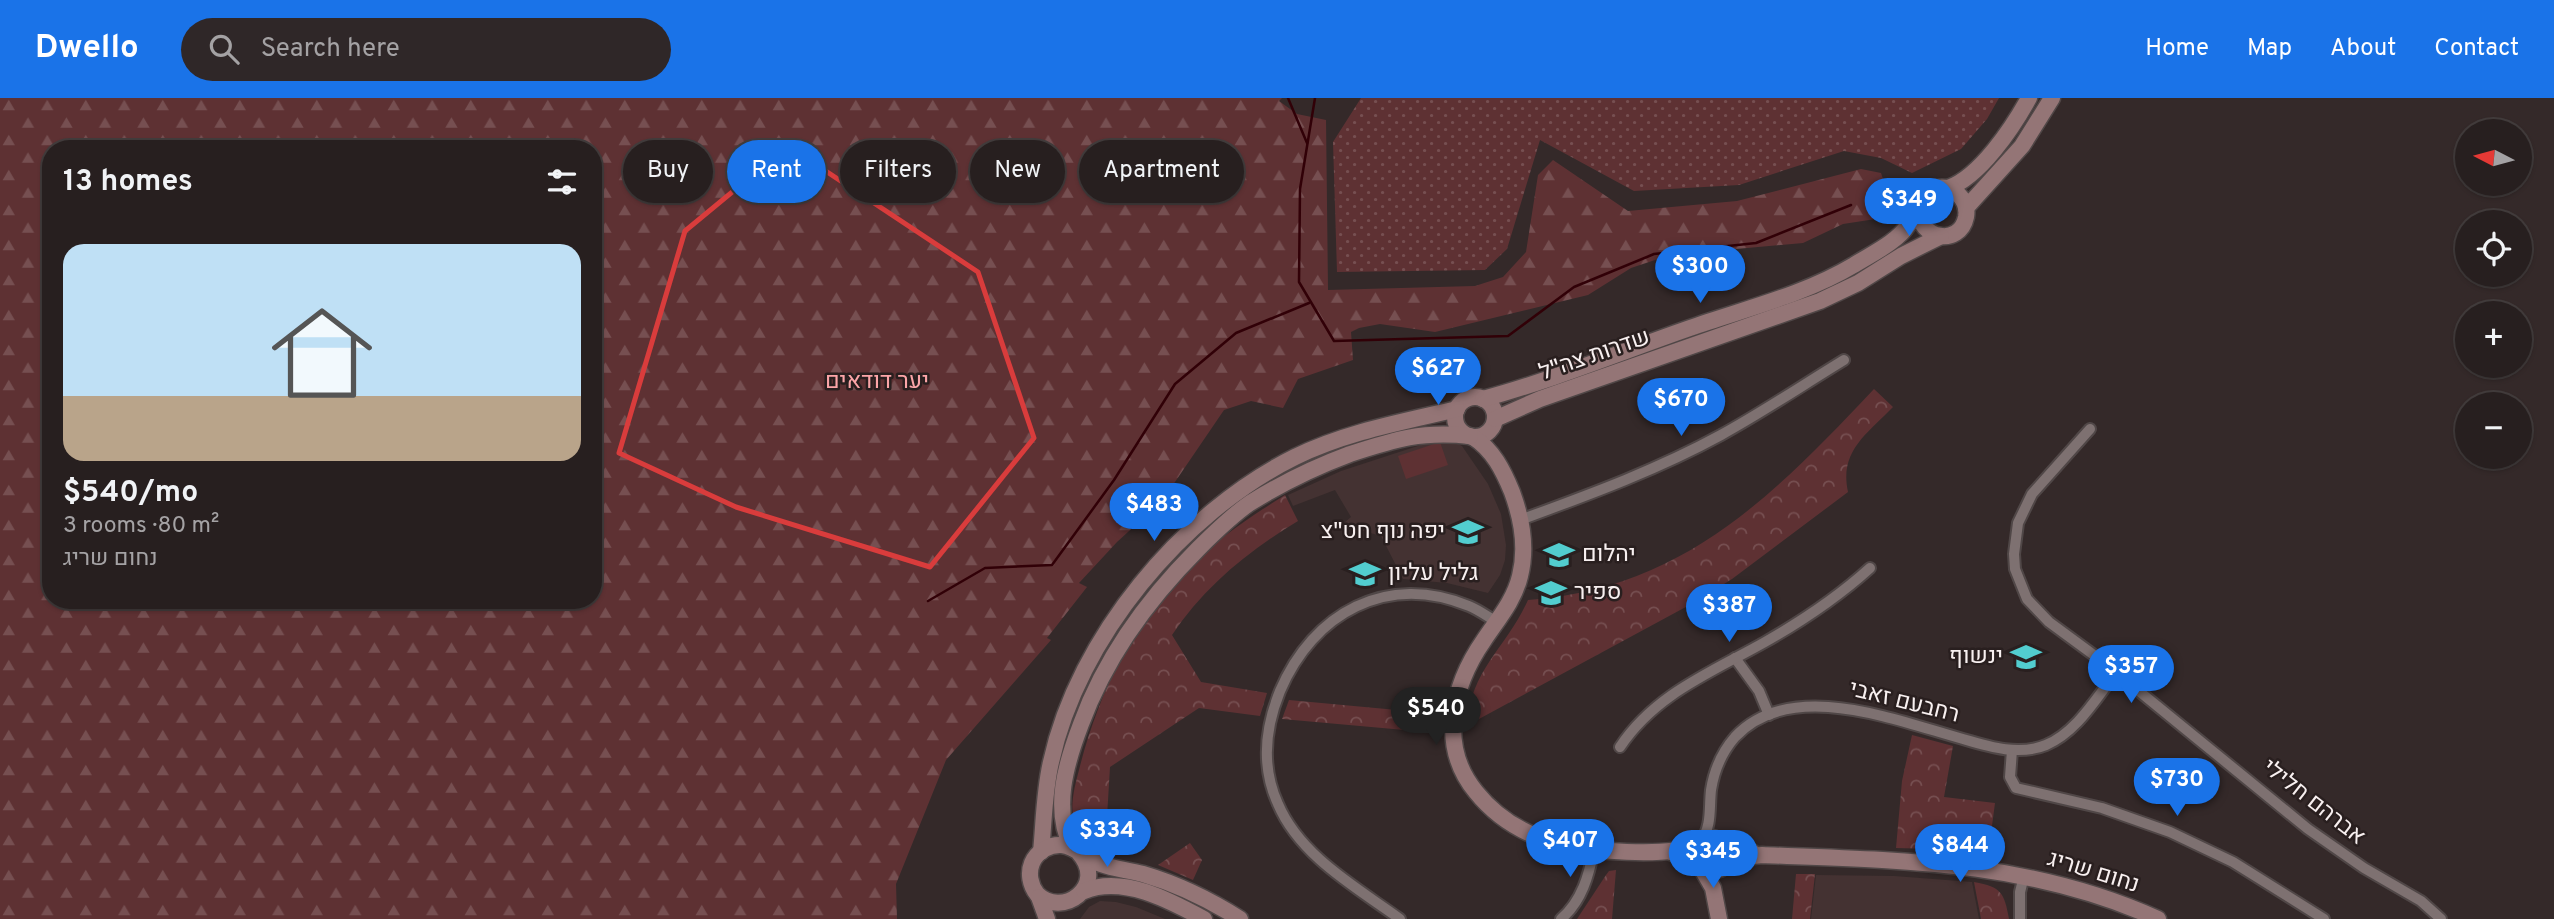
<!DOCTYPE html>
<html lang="en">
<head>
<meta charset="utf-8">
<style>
  :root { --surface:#271f1f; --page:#2f2728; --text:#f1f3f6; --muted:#a4a2a4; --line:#433d3d; --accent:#1a73e8 }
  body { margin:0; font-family:Overpass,Heebo,sans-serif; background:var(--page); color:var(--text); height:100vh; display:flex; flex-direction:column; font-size:26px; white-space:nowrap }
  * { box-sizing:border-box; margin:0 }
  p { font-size:23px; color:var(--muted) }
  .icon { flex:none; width:38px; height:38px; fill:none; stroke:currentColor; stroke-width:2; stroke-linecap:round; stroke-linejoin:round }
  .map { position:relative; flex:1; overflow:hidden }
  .sheet { position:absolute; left:42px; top:42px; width:560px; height:469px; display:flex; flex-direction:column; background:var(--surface); border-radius:28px; box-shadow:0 2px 5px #0004,0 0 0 2px var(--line) }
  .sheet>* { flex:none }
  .hud { position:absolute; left:623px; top:42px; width:665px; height:63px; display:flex; gap:14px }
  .needle { width:46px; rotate:276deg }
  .buttons { position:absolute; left:2455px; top:21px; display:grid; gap:14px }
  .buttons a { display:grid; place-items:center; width:77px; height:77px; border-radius:50%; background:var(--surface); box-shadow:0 2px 5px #0004,0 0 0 2px var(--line); font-size:35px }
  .price { position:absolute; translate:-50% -60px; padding:0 16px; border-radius:24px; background:var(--accent); color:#fff; font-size:23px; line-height:46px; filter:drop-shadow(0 2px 4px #0008) }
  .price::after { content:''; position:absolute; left:50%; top:42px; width:21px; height:16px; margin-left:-10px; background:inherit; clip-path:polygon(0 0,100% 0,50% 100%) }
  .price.current { background:#222; color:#fff }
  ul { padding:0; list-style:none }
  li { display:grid; align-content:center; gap:14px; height:371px; padding:0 21px }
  li span { display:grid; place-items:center; height:217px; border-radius:21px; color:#555 }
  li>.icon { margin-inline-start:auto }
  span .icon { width:126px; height:126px; fill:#fffc; stroke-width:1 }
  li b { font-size:30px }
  h2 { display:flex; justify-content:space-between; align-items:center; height:84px; padding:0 21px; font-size:30px }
  .chip { padding:0 24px; border-radius:32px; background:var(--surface); box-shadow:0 2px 5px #0004,0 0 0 2px var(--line); font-size:24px; line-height:63px }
  .chip.current { background:var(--accent); color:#fff }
  header { display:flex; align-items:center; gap:42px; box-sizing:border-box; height:98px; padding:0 35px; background:var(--accent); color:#fff }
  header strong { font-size:33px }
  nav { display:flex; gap:38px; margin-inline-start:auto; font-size:24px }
  .search { width:490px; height:63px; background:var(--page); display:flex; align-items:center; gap:18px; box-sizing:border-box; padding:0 24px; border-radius:38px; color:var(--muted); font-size:26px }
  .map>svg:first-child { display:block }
</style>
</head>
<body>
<header>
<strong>Dwello</strong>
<div class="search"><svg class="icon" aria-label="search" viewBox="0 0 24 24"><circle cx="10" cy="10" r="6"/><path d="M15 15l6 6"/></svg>Search here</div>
<nav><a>Home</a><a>Map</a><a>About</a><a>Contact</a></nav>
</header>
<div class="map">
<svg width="2554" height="821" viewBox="0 0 2554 821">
  <defs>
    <pattern id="grass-dots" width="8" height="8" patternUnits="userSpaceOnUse" patternTransform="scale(1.75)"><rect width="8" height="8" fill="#5e3133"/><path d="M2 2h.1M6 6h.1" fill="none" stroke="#764f51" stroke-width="1.8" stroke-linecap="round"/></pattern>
    <pattern id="forest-firs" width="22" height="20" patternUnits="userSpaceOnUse" patternTransform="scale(1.75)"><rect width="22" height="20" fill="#5e3133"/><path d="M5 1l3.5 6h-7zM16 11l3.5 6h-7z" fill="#764f51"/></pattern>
    <pattern id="park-crowns" width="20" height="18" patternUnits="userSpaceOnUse" patternTransform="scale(1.75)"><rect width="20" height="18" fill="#5e3133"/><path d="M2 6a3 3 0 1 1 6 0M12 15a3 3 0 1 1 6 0" fill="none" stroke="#764f51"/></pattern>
  </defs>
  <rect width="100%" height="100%" fill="#342929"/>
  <g fill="#443232">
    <path d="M1436,342L1453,343L1462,348L1488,386L1501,416L1506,447L1505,462L1500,477L1488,495L1447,485L1403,481L1381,438L1346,428L1344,425L1351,419L1335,392L1293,408L1288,397L1341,373Z"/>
    <path d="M1816,777L1894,778L1972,784L1979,821H1811Z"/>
    <path d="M1100,803L1116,804L1136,809L1165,821H1080L1089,809Z"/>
  </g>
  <path fill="url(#grass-dots)" d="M1361,0H1999L1987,21L1961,51L1912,75L1881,60L1844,53L1739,87L1634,93L1540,42L1507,151L1485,172L1337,174L1333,44Z"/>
  <path fill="url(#forest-firs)" fill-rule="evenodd" d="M0,0H1282L1279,3L1297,16L1326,22L1328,192L1475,188L1503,179L1526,154L1538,77L1553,62L1628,113L1737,103L1861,71L1881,75L1889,99L1882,120L1843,126L1803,145L1670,157L1631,170L1588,197L1435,234L1380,226L1359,230L1351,234L1353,262L1298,281L1283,310L1251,303L1224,312L1162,403L1117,444L1079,485L1087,489L1047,540L1051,542L946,662L896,786L897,821H0ZM51,51H593V502H51Z"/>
  <g fill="url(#park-crowns)">
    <path d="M1874,291L1893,309C1867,336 1839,353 1848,394L1732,481L1695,504L1466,628C1472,569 1506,551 1528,502C1683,491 1774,397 1874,291Z"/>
    <path d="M1285,397L1298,423C1248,453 1204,489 1172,537L1201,584L1267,595L1260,618L1199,610L1110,669L1105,752C1096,748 1085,744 1079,734C1067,716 1074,691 1079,672C1098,596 1133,523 1190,467C1219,440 1251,418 1285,397Z"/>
    <path d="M1289,602L1440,616L1438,635L1282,621Z"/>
    <path d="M1912,637L1953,648L1944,699L1995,705L1988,758L1933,751L1896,750L1902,683Z"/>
    <path d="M1190,745L1202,762L1193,782L1158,767Z"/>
    <path d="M1616,772L1612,821H1577L1606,777L1609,773Z"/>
    <path d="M1796,776H1815L1810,821H1792Z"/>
    <path d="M1974,784C2002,789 2004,795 2009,821H1981Z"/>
  </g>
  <path fill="#5e3133" d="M1440,344L1448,367L1406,381L1398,358Z"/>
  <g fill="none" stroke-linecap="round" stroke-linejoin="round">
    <g stroke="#310007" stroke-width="2.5">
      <path d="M1288,0L1307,45"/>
      <path d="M1315,0L1300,91L1299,184L1334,243L1508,238L1574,189L1654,156L1756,145L1851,107"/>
      <path d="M928,503L985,470L1052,467L1114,382L1175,286L1236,235L1309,205"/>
    </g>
    <g stroke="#504747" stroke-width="14">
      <g id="street">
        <path d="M2090,331L2032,396L2018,425L2014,456L2015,471L2027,501L2049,524L2102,563L2308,731L2364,770L2421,803L2441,821"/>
        <path d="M1520,422C1588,397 1657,372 1721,337C1763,314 1803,287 1844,262"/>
        <path d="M1735,560L1759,593L1769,617"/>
        <path d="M1620,649C1655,596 1712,574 1765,544C1802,523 1838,499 1870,470"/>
        <path d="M2012,652L2010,679L2016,690L2102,710L2170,734L2233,764L2324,821"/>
        <path d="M1701,743C1712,728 1709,710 1711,692C1714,673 1722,654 1735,639C1791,579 1897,623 1963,641C1990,649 2019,658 2046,647C2077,634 2096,600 2116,575"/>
        <path d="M1400,821C1356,789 1300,758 1278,706C1261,669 1265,630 1280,593C1313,515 1387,474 1469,508C1479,512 1488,519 1497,524"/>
        <path d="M1561,821C1582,803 1589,777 1594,751"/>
        <path d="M2020,821V794L2024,778"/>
      </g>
    </g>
    <g stroke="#504747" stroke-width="19">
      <g id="secondary">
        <path d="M1948,90C1980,79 2013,29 2029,0"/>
        <path d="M1966,110L2022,48L2052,0"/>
        <circle cx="1475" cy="319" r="20"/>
        <path d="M1483,301C1553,282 1621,254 1690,230C1744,211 1804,197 1854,167C1873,155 1896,145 1909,126C1918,114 1920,93 1937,90C1954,87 1969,102 1966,119C1960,149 1918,142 1918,110"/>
        <path d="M1495,321L1540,301L1820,203L1858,185L1901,158L1941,138"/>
        <path d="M1473,339C1493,352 1503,372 1512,394C1522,421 1527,450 1520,478C1514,503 1498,521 1484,542C1452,588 1438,648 1476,694C1496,719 1524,736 1555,745C1589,753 1665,760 1697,747"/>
        <path d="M1072,750C1052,711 1066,665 1081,626C1106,558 1147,502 1198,451C1214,435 1231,418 1250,405C1282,385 1315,369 1350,356C1396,341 1421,333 1470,338"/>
        <path d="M1041,754C1044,724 1044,694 1051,664C1078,540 1182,415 1295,359C1346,334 1402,324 1457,311"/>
        <path d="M1671,754L1687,760L1710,773L1720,771L1737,760L1762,757C1900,762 2030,763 2158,821"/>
        <path d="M1079,755C1108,788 1062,821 1037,796C1030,787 1028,775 1032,765C1037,753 1050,746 1062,747C1077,749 1087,762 1101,766C1114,771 1129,772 1143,776C1177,786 1210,802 1240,821"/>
        <path d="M1694,756L1699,745C1712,735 1718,742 1730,749C1737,752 1745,754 1753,755"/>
        <path d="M1702,771L1713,790L1719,821"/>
        <path d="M1084,793C1123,777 1169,802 1204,821"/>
        <path d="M1039,799L1047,821"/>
      </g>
    </g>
    <use href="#street" stroke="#7e7171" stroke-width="10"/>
    <use href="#secondary" stroke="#947576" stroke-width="16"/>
  </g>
  <path fill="none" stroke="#d93c3c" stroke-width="5" stroke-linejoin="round" d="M788,48L978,174L1034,340L930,469L736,409L619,355L685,133Z"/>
  <defs>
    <g id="school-bare" transform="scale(2.415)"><path d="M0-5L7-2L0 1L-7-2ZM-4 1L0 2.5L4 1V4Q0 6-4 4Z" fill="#52cdcf" stroke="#291f1f" stroke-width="2.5" paint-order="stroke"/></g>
  </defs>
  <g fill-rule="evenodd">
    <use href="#school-bare" x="1468" y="434"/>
    <use href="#school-bare" x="1559" y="457"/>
    <use href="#school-bare" x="1365" y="476"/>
    <use href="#school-bare" x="1551" y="495"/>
    <use href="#school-bare" x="2026" y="559"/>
  </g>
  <g text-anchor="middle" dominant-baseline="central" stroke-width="5" stroke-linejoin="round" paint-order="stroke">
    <g font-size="23" fill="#f8f0f0" stroke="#291f1f">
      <text transform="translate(1595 258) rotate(-19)">שדרות צה"ל</text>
      <text transform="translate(1904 605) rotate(14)">רחבעם זאבי</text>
      <text transform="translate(2313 705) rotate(38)">אברהם חלילי</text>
      <text transform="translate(2093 775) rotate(17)">נחום שריג</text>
    </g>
    <g font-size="23" fill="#fca5a8" stroke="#291f1f">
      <text x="877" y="284">יער דודאים</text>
    </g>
    <g font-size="23" fill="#f8f0f0" stroke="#291f1f" text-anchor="start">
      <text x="1445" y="434" text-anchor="end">יפה נוף חט"צ</text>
      <text x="1582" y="457">יהלום</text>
      <text x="1388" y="476">גליל עליון</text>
      <text x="1574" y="495">ספיר</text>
      <text x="2003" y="559" text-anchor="end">ינשוף</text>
    </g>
  </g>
</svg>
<div class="buttons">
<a><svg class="needle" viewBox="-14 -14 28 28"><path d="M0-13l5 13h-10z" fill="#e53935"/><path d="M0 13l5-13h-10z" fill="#a4a2a4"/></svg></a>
<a><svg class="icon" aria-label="locate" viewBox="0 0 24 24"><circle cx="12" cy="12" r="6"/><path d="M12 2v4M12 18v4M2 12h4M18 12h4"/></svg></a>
<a>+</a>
<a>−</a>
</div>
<b class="price" style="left:1909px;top:140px">$349</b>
<b class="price" style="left:1700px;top:207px">$300</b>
<b class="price" style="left:1438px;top:309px">$627</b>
<b class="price" style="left:1681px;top:340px">$670</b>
<b class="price" style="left:1154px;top:445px">$483</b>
<b class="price" style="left:1729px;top:546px">$387</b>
<b class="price" style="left:2131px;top:607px">$357</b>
<b class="price current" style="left:1436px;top:649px">$540</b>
<b class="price" style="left:2177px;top:720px">$730</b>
<b class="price" style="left:1107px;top:771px">$334</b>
<b class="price" style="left:1570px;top:781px">$407</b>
<b class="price" style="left:1960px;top:786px">$844</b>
<b class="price" style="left:1713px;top:792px">$345</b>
<div class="hud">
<a class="chip">Buy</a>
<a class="chip current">Rent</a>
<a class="chip">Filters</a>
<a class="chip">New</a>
<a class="chip">Apartment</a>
</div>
<section class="sheet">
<h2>13 homes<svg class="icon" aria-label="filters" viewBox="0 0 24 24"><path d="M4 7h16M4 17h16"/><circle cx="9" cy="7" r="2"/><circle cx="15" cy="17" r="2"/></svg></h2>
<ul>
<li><span style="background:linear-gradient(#bfe0f5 70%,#b9a48a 0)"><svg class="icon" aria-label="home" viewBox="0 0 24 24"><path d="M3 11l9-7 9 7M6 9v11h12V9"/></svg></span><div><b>$540/mo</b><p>3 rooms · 80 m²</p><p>נחום שריג</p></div></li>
</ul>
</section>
</div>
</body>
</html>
